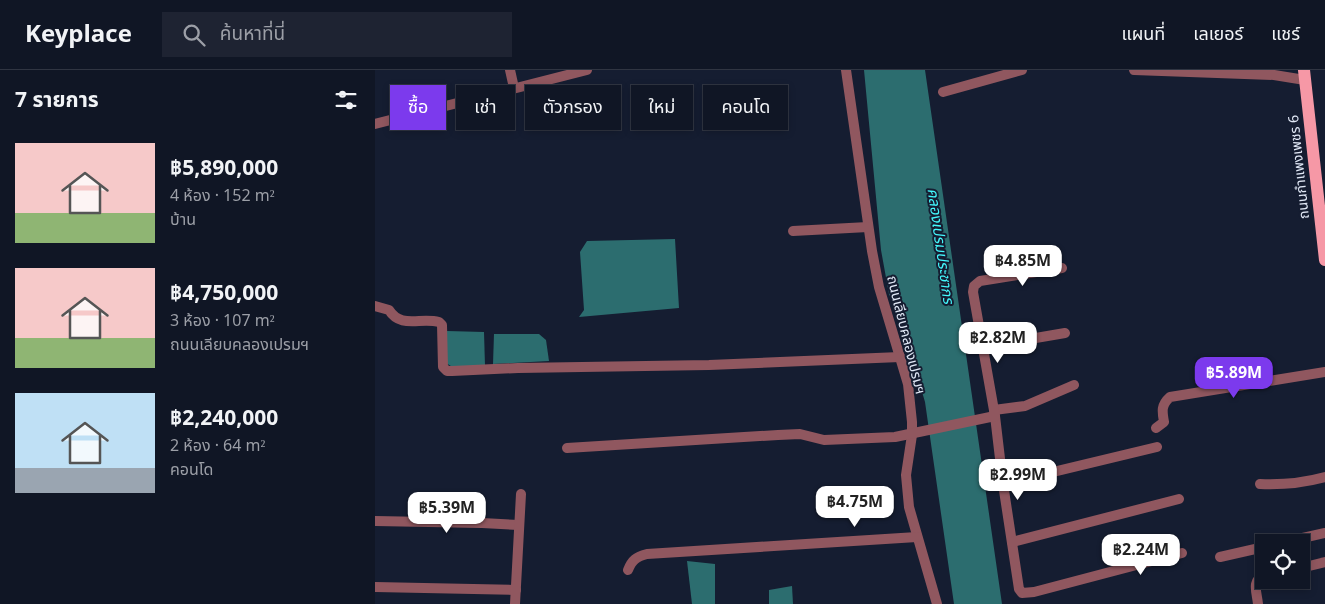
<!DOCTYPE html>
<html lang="th">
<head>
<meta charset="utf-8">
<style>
  :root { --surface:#101625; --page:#1e2332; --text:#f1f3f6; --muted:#9c9fa7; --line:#303542; --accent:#7c3aed }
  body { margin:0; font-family:Georgia,"Noto Sans Thai",serif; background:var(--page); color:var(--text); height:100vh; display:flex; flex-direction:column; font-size:19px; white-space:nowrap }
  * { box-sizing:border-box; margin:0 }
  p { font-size:16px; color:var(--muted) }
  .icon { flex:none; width:28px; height:28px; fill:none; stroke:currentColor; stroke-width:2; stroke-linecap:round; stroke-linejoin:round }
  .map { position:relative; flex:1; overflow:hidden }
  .sheet { display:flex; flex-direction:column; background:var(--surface); width:375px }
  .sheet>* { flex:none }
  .guide { position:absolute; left:15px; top:15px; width:475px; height:45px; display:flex; gap:10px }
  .tools { position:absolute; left:880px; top:464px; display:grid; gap:10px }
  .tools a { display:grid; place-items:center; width:55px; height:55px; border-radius:0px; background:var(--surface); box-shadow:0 2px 8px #0003,0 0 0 1px var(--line); font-size:25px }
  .price { position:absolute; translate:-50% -42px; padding:0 11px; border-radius:10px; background:#fff; color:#222; font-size:16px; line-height:32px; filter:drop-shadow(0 1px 2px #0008) }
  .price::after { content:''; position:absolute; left:50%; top:30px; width:15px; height:11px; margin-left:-8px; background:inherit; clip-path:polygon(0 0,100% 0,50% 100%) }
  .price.current { background:var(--accent); color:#fff }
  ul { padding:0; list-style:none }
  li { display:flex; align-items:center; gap:15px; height:125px; padding:0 15px }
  li span { display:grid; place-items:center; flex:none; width:140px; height:100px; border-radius:0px; color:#555 }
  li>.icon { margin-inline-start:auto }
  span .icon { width:60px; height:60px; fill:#fffc; stroke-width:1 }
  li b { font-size:21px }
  h2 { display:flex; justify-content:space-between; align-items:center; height:60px; padding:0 15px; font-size:21px }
  .tag { padding:0 18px; border-radius:0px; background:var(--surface); box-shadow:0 2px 8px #0003,0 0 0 1px var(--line); font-size:18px; line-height:45px }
  .tag.current { background:var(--accent); color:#fff }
  header { display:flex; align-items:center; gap:30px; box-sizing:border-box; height:70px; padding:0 25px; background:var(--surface); border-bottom:1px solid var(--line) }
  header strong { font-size:24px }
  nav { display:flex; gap:28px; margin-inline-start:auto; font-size:18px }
  .search { width:350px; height:45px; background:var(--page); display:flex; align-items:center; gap:12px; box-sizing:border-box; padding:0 18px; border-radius:0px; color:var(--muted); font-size:19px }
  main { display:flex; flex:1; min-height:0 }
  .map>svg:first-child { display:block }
</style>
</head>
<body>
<header>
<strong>Keyplace</strong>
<div class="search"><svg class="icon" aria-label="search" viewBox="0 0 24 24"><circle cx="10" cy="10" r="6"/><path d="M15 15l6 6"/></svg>ค้นหาที่นี่</div>
<nav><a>แผนที่</a><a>เลเยอร์</a><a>แชร์</a></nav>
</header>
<main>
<section class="sheet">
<h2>7 รายการ<svg class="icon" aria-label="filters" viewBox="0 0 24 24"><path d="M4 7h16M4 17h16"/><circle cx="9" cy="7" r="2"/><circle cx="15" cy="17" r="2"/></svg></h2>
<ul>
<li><span style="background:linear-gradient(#f6c9c9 70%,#8fb573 0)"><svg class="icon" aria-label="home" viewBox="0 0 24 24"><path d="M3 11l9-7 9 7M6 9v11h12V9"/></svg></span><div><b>฿5,890,000</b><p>4 ห้อง · 152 m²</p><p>บ้าน</p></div></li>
<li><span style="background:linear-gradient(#f6c9c9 70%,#8fb573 0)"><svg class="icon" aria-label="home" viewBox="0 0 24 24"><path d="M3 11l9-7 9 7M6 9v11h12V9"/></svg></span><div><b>฿4,750,000</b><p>3 ห้อง · 107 m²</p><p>ถนนเลียบคลองเปรมฯ</p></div></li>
<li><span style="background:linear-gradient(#bfe0f5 75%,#9aa5b1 0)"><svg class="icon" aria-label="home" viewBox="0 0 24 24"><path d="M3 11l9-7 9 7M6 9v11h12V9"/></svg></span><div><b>฿2,240,000</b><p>2 ห้อง · 64 m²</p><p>คอนโด</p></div></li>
</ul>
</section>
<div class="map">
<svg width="950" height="534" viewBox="0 0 950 534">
  <rect width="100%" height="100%" fill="#151d31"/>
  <g fill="#2c6d6f">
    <path d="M489,0H550L627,534H579L550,332L533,274L514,224L506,180Z"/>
    <path d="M300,169L304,238L204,247L209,240L205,182L212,171Z"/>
    <path d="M72,261L109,262L110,296L79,298L71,293Z"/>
    <path d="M119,264H164L171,270L174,291L118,294Z"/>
    <path d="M312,491L340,494V534H317Z"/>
    <path d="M417,516L418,534H394V520Z"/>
  </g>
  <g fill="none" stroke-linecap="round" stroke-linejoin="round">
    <g stroke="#90575f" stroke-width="10">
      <path d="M135,0L139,18"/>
      <path d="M471,0L497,181L504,217L533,314L537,352V365L531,405L534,437L562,534"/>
      <path d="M759,0L899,5L930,10"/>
      <path d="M568,22L647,0"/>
      <path d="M0,54L212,0"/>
      <path d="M418,161L493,157"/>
      <path d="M0,236L14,240C26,259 45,247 64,252L67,255L68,297L72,301H77L143,298L334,295L525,287"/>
      <path d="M608,277L690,263"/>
      <path d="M619,340L650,336L699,315"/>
      <path d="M620,346L628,414L644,519L647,523L659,522L807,483"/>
      <path d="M781,358L789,352C787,341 786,335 795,327L950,302"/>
      <path d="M192,378L403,365L425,364L449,370L520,367L620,346L598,222L599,216L605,211L687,198"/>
      <path d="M628,414L782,377"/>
      <path d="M885,414C908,415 928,413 950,407"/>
      <path d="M0,451L107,453L144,455"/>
      <path d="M637,472L804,429"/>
      <path d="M910,472L950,463"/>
      <path d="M845,487L889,477"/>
      <path d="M926,498L950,492"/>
      <path d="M253,500C257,490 261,487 272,484L542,467"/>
      <path d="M0,517L141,520"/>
      <path d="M140,534L146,424"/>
      <path d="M883,534C882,523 876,510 889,506"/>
    </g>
    <path stroke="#f698a6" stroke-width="12" d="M929,0L950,190"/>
  </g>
  <g text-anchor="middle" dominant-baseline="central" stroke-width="4" stroke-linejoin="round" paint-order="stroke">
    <g font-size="14" fill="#e1e8f6" stroke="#151d31">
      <text transform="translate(924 97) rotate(-96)">ถนนกำแพงเพชร 6</text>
      <text transform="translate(531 265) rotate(76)">ถนนเลียบคลองเปรมฯ</text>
    </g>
    <g font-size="15" font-style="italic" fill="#44f7fc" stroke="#151d31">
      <text transform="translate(565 176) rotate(82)">คลองเปรมประชากร</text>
    </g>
  </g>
</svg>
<div class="tools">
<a><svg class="icon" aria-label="locate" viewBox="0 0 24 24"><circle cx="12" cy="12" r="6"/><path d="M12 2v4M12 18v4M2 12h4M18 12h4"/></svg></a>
</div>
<b class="price" style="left:648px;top:217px">฿4.85M</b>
<b class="price" style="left:623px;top:294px">฿2.82M</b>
<b class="price current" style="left:859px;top:329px">฿5.89M</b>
<b class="price" style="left:643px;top:431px">฿2.99M</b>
<b class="price" style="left:480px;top:458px">฿4.75M</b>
<b class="price" style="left:72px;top:464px">฿5.39M</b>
<b class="price" style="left:766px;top:506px">฿2.24M</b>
<div class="guide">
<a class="tag current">ซื้อ</a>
<a class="tag">เช่า</a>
<a class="tag">ตัวกรอง</a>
<a class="tag">ใหม่</a>
<a class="tag">คอนโด</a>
</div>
</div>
</main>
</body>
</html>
